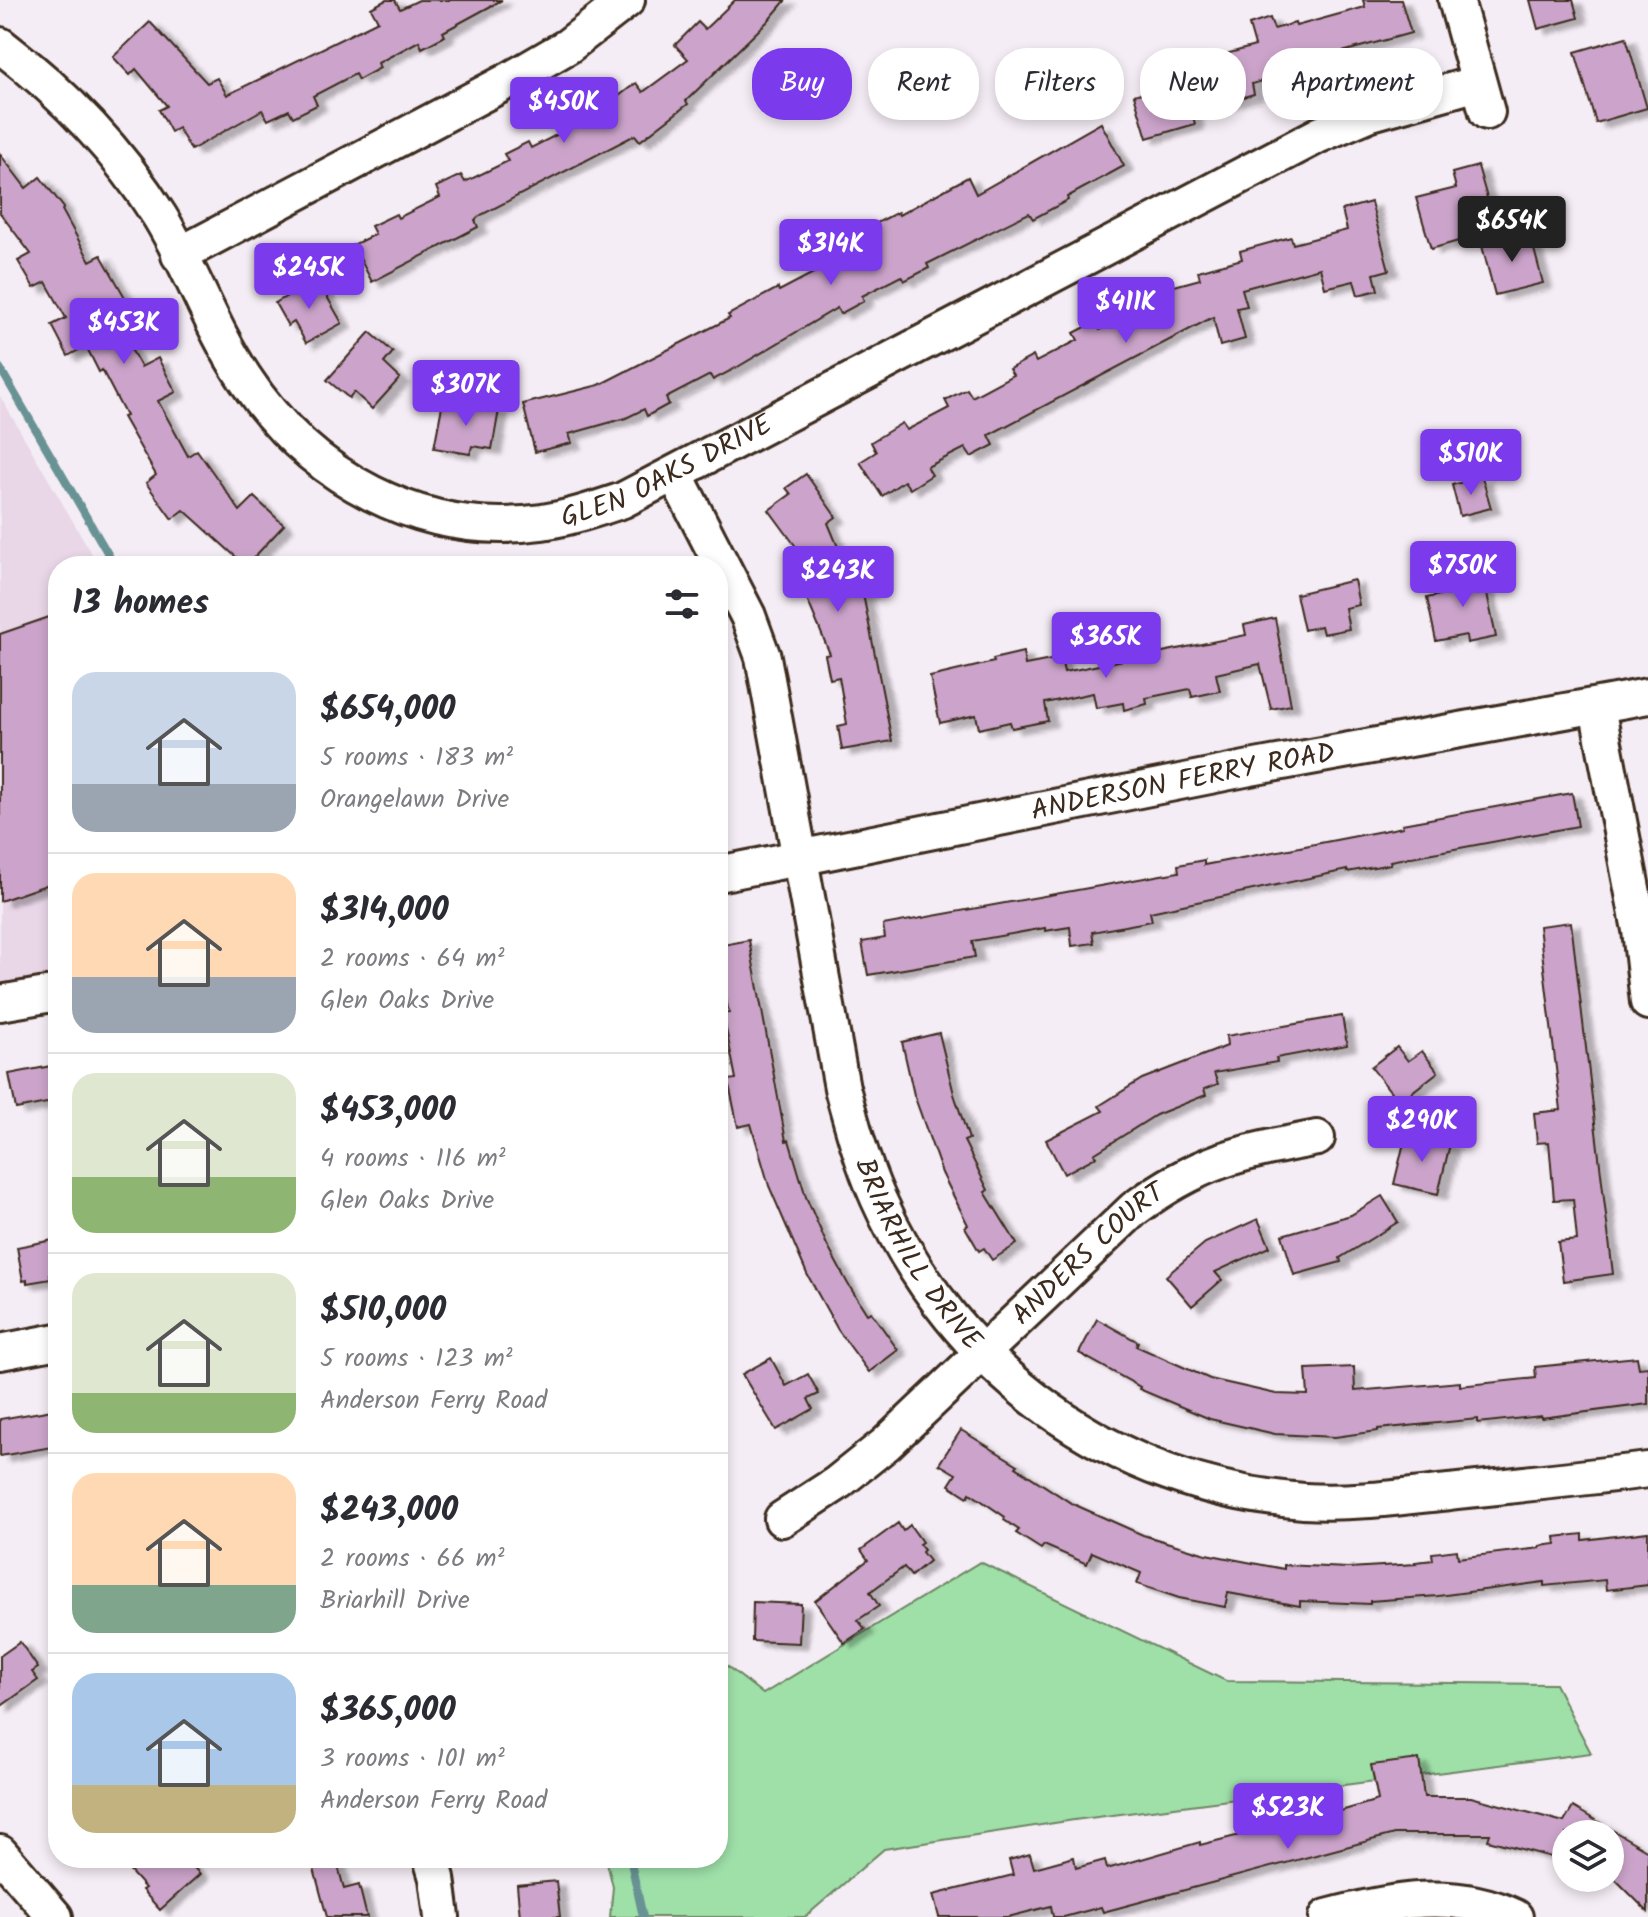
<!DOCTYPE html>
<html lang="en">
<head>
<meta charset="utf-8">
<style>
  :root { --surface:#fff; --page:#f2f2f3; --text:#2b2b33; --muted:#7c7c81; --line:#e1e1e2; --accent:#7c3aed }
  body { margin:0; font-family:Kalam,sans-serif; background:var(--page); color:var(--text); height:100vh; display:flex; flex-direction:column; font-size:30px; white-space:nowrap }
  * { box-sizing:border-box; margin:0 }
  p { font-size:26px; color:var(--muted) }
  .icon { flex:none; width:44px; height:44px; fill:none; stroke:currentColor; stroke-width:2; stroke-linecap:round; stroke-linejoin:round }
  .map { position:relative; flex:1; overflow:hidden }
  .sheet { position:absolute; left:48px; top:556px; width:680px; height:1312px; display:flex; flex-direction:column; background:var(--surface); border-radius:32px; box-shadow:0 4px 12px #0003 }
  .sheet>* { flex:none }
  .top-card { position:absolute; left:752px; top:48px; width:760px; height:72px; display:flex; gap:16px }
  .controls { position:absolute; left:1552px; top:1820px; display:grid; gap:16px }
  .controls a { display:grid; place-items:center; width:72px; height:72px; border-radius:50%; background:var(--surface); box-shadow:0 4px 12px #0003; font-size:40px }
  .price { position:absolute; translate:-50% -68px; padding:0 18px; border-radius:8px; background:var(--accent); color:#fff; font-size:26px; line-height:52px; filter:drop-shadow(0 2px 4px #0008) }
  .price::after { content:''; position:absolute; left:50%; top:48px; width:24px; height:18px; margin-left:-12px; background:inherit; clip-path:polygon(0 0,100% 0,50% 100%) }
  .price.selected { background:#222; color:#fff }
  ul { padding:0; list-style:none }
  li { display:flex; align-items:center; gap:24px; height:200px; padding:0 24px }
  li+li { border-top:2px solid var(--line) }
  li span { display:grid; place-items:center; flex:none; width:224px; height:160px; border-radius:24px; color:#555 }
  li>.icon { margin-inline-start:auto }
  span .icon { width:96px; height:96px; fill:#fffc; stroke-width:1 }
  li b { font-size:34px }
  h2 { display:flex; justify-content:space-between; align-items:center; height:96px; padding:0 24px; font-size:34px }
  .chip { padding:0 28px; border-radius:32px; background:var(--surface); box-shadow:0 4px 12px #0003; font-size:28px; line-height:72px }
  .chip.selected { background:var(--accent); color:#fff }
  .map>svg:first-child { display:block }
</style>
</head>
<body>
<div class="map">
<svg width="1648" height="1917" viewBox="0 0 1648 1917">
  <defs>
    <filter id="shadow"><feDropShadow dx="9" dy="5" stdDeviation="2" flood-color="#0004"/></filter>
  </defs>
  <rect width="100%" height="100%" fill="#f5edf5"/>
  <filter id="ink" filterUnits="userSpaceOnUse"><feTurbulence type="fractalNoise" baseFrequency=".0125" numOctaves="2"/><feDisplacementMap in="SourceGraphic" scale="16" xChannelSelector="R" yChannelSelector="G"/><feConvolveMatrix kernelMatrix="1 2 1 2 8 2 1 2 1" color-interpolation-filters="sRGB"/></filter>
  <g filter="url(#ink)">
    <path fill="#e9d7e8" d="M0,396L99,566H58V993L0,1003Z"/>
    <path fill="#9fe0a9" stroke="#6d8564" stroke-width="2" d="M980,1562L1226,1681L1555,1684L1591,1753L1074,1820L884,1849L805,1917H610L613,1887L606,1858H718V1659L763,1694Z"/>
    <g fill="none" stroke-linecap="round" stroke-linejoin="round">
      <g stroke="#689293" stroke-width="8">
        <path d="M0,368L115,566"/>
        <path d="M630,1858L643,1917"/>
      </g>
    </g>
    <g fill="#cca4cb" stroke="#3b2a1e" stroke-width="2" filter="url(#shadow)">
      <path d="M386,0H395L400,9L419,0H502L443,32L445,36L422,48L419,41L378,63L380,68L358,80L355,74L313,96L317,105L293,117L289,110L268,120L262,110L191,150L178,128L171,132L159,110L167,106L136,69L130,75L113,57L150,22L207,83L217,78L227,95L378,21L371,8Z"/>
      <path d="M735,0H786L768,21L686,101L688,104L640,141L635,135L481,215L475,220L478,227L372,282L353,245L375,234L371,226L396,214L398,218L440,197L436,187L461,175L465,182L508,161L504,154L528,142L531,148L572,127L569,121L592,109L595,114L636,83L643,92L688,59L675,45L698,22L705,29Z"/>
      <path d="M1363,0H1401L1411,33L1306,62L1308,68L1252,84L1254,94L1192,112L1195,124L1147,138L1134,95L1195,78L1194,73L1202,70L1200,61L1255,46L1249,25L1270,18L1274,29L1295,23L1296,26L1365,7Z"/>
      <path d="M1530,0H1573L1578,18L1538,29Z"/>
      <path d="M1626,37L1647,108L1596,123L1575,52Z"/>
      <path d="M1101,123L1124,166L1067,197L1068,200L1033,219L1029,213L927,264L929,268L904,281L901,276L862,296L864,301L840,314L837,308L736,368L713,380L710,375L666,398L669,404L647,416L644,409L626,418L569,434L572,443L535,452L523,404L599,385L730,318L728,315L778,288L779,291L878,239L871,226L898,212L899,215L968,177L976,194Z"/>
      <path d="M0,154L26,188L40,177L64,208L62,210L90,261L101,255L139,322L121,331L141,367L158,358L176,392L158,401L188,456L197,450L240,511L254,497L284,525L246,566L184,510L172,519L146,483L156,475L123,417L126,416L102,370L99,372L86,346L68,356L52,325L66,318L46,282L34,288L18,261L31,254L0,213Z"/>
      <path d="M1478,166L1496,230L1431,249L1416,198L1456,188L1452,173Z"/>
      <path d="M1371,202L1389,270L1374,274L1378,290L1358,295L1354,281L1325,288L1320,268L1242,289L1247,306L1237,308L1245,339L1220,346L1213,317L989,435L994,445L971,457L965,448L927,467L932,475L910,489L904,481L882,496L860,462L876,452L871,442L902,423L907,430L949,408L945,400L967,389L972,397L1013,375L1009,369L1033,356L1036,362L1078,340L1074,333L1095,322L1100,330L1140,309L1137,304L1167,288L1200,279L1198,271L1242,259L1240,251L1291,237L1293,244L1347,230L1342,210Z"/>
      <path d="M1530,234L1543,283L1495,295L1482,246Z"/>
      <path d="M317,279L342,323L306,343L294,322L288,326L275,303Z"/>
      <path d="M370,332L393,352L384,363L400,378L372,409L354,392L349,398L327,380Z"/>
      <path d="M443,401L499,410L492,449L472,446L470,454L434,448Z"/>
      <path d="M806,474L836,517L828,523L848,571L861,566L872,590L863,594L892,741L842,750L838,726L847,724L839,677L830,679L825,655L830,654L805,594L812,591L801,566L808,563L769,510L791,494L786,488Z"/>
      <path d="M1482,477L1491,508L1460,516L1452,485Z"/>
      <path d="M1482,569L1496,637L1467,643L1466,635L1436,641L1427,598L1448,593L1445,577Z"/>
      <path d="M1354,580L1359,605L1345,608L1349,629L1323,634L1321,626L1304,630L1296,594Z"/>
      <path d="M58,614V881L0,901V634Z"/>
      <path d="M1275,618L1291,705L1271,709L1260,664L1216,674L1220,691L1192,697L1190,689L1146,698L1147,704L1124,710L1123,703L1096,708L1093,693L1045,703L1048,721L1012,728L1010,722L979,729L976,715L940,723L930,677L994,662L993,659L1023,652L1025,665L1061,658L1064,672L1246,635L1244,625Z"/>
      <path d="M1572,793L1578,826L1390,861L1391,864L1347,872V870L1150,912L1152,921L1092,932L1094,943L1072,946L1070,927L1045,931V928L972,941L975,957L868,975L862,942L885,938L883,925L1161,875L1179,872L1178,865L1204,860V865L1284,850L1403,827L1402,824Z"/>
      <path d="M1571,922L1613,1274L1563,1281L1558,1242L1577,1240L1573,1199L1554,1200L1549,1142L1537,1143L1534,1113L1561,1110L1539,926Z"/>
      <path d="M749,940L786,1141L789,1140L806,1197L827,1245L848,1284L867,1314L871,1312L898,1350L869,1372L838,1330L807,1274L769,1186L751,1124L738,1127L728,1080L736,1079L723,1014L729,1013L718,961V946Z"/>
      <path d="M1342,1016L1347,1045L1276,1058L1277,1062L1214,1073L1218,1084L1204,1089L1206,1095L1156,1115L1094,1154L1096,1157L1064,1174L1046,1140L1103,1111L1099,1106L1142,1079L1227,1046L1226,1036Z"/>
      <path d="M939,1033L954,1094L969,1139L964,1141L988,1190L985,1192L1017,1244L992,1260L984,1248L979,1251L965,1227L968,1225L942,1173L914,1095L902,1042Z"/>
      <path d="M1397,1047L1408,1061L1422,1051L1438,1072L1399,1102L1371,1067Z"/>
      <path d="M51,1066L57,1101L16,1109L9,1074Z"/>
      <path d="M1406,1134L1450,1144L1438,1194L1394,1184Z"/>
      <path d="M1382,1196L1398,1222L1340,1258L1341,1262L1294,1275L1282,1235L1351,1215Z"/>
      <path d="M1258,1219L1270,1247L1215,1272L1222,1280L1192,1306L1166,1276L1205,1243Z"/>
      <path d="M58,1239V1274L50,1275L51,1279L27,1283V1280L23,1281L17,1247Z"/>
      <path d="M1097,1319L1138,1342L1136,1346L1210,1379L1276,1394L1308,1395L1306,1369L1354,1367L1355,1391L1460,1382V1386L1536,1378L1535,1367L1637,1357L1639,1368L1648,1367V1404L1541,1418V1416L1478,1423V1419L1378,1429V1431L1335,1437L1275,1434L1210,1419L1139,1389L1140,1387L1079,1353Z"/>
      <path d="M771,1358L786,1386L808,1374L819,1394L808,1399L813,1409L776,1430L742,1374Z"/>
      <path d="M58,1409V1446L0,1456V1419Z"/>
      <path d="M961,1430L1018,1465L1016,1467L1071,1503L1143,1535L1206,1554L1284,1569V1565L1348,1568L1416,1564L1415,1562L1433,1560L1432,1553L1457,1550L1458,1558L1540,1548V1546L1556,1544L1555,1537L1583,1534V1540L1648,1532V1585L1606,1590L1605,1580L1544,1586V1582L1438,1596L1370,1601V1604L1300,1601V1606L1228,1593L1225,1607L1179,1598L1137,1584L1141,1573L1092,1552L1087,1564L1044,1545L1041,1549L1016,1533L1019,1530L1004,1520L1005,1517L970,1493L968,1497L949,1485L956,1474L939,1464Z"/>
      <path d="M898,1523L903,1531L910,1525L922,1542L919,1544L924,1550L922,1552L929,1561L911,1576L904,1567L870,1592L879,1606L858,1620L865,1629L844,1643L815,1601L868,1560L861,1550Z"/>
      <path d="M753,1602L801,1604L799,1643L752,1641Z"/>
      <path d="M20,1642L38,1668L32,1672L38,1680L0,1707V1656Z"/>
      <path d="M1419,1759L1424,1797H1471L1564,1822L1573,1807L1648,1851V1912L1610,1874V1834H1566V1861L1488,1840L1490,1834H1394L1103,1912L1101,1907L1064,1917H1053L1051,1906L1008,1917H939L933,1895L1013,1875L1009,1860L1030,1854L1034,1868L1074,1857L1076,1868L1105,1860L1107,1869L1200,1842V1845L1280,1825L1275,1807L1305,1800L1310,1820L1378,1800L1371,1765Z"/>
      <path d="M118,1858H185L200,1874L160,1910L142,1890L145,1888Z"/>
      <path d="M311,1858H336L344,1889L359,1885L367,1917H327Z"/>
      <path d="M556,1881L560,1917H520L517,1885Z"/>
    </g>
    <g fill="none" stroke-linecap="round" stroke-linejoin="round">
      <g stroke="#3b2a1e" stroke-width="40">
        <g id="minor">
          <path d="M1456,0L1487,112"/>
          <path id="s1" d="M0,45C63,93 118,150 160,217C191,268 211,327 244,377C309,477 421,539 542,522C570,518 596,509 623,500L1319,135L1368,114L1478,83"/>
          <path d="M179,255L506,82L568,46L627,0"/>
          <path id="s2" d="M675,474L748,616L763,657L842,1088C852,1125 862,1162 878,1198C955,1371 1113,1487 1304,1501C1353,1504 1401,1497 1449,1492C1515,1485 1582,1478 1648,1470"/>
          <path d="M1597,707L1640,930L1648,1002"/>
          <path id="s3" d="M718,874L1250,768L1648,696"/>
          <path d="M0,1003L58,993"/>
          <path d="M0,1352L58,1341"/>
          <path id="s4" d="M782,1519L836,1484L886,1444L1134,1209C1200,1160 1239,1153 1317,1138"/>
          <path d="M0,1853L55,1917"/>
          <path d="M431,1858L437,1878L442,1917"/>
          <path d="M1327,1917C1388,1901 1454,1887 1515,1917"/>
        </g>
      </g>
      <use href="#minor" stroke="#fff" stroke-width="34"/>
    </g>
  </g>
  <g text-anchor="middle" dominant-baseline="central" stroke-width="8" stroke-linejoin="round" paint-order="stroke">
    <g font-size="28" fill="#3b2a1e" stroke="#fff">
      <text stroke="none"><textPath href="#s1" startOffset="902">GLEN OAKS DRIVE</textPath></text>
      <text stroke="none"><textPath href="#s3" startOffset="474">ANDERSON FERRY ROAD</textPath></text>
      <text stroke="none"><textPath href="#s2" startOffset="826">BRIARHILL DRIVE</textPath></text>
      <text stroke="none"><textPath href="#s4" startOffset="406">ANDERS COURT</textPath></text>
    </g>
  </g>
</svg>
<div class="controls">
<a><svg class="icon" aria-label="layers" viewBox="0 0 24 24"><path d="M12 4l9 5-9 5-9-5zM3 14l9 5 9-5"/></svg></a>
</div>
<b class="price" style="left:564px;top:145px">$450K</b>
<b class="price selected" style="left:1512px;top:264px">$654K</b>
<b class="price" style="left:831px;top:287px">$314K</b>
<b class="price" style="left:309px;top:311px">$245K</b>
<b class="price" style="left:1126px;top:345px">$411K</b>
<b class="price" style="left:124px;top:366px">$453K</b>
<b class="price" style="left:466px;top:428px">$307K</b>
<b class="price" style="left:1471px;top:497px">$510K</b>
<b class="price" style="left:1463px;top:609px">$750K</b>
<b class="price" style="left:838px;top:614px">$243K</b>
<b class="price" style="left:1106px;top:680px">$365K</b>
<b class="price" style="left:1422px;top:1164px">$290K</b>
<b class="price" style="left:1288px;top:1851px">$523K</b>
<div class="top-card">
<a class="chip selected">Buy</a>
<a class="chip">Rent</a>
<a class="chip">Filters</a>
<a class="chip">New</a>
<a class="chip">Apartment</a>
</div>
<section class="sheet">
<h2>13 homes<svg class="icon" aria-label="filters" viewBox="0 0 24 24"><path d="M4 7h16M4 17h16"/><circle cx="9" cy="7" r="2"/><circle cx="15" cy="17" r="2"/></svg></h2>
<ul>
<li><span style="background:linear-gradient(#c9d6e8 70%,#9aa5b1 0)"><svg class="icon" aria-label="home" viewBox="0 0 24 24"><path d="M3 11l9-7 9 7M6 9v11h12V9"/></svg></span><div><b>$654,000</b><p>5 rooms · 183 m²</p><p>Orangelawn Drive</p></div></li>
<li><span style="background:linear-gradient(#ffd9b3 65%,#9aa5b1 0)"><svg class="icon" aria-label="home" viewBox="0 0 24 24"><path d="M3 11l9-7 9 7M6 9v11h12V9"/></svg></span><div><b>$314,000</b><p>2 rooms · 64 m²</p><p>Glen Oaks Drive</p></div></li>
<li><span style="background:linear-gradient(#dfe7d0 65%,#8fb573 0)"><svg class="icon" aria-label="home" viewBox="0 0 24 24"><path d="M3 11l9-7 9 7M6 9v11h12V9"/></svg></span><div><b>$453,000</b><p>4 rooms · 116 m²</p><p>Glen Oaks Drive</p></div></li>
<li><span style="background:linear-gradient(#dfe7d0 75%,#8fb573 0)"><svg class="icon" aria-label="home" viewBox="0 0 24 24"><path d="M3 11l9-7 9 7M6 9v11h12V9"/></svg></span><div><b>$510,000</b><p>5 rooms · 123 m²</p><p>Anderson Ferry Road</p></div></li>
<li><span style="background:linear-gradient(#ffd9b3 70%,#7fa58c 0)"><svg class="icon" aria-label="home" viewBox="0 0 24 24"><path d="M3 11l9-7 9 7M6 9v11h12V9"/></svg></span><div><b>$243,000</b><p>2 rooms · 66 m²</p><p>Briarhill Drive</p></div></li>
<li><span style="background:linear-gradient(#a9c7e8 70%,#c2b280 0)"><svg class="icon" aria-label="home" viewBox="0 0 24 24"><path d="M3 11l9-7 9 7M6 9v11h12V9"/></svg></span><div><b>$365,000</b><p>3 rooms · 101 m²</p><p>Anderson Ferry Road</p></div></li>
</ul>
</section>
</div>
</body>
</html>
